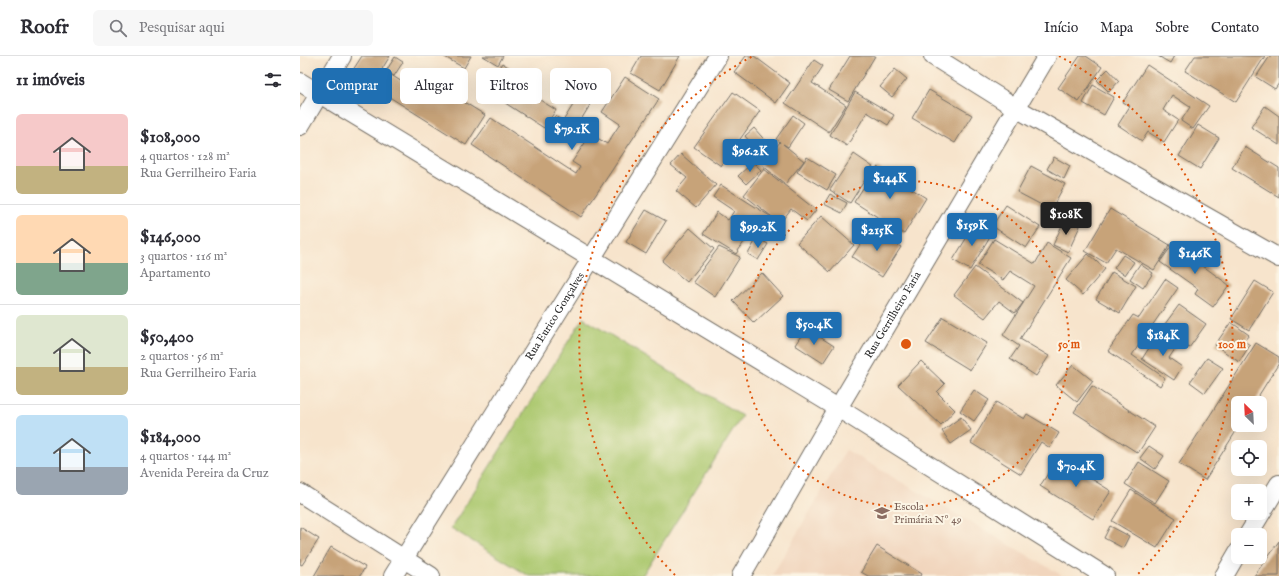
<!DOCTYPE html>
<html lang="pt">
<head>
<meta charset="utf-8">
<style>
  :root { --surface:#fff; --page:#f7f7f7; --text:#2b2b33; --muted:#7c7c81; --line:#e1e1e2; --accent:#1f6fb2 }
  body { margin:0; font-family:"IM FELL English",serif; background:var(--page); color:var(--text); height:100vh; display:flex; flex-direction:column; font-size:15px; white-space:nowrap }
  * { box-sizing:border-box; margin:0 }
  p { font-size:13px; color:var(--muted) }
  .icon { flex:none; width:22px; height:22px; fill:none; stroke:currentColor; stroke-width:2; stroke-linecap:round; stroke-linejoin:round }
  .map { position:relative; flex:1; overflow:hidden }
  .drawer { display:flex; flex-direction:column; background:var(--surface); width:300px }
  .drawer>* { flex:none }
  .top-card { position:absolute; left:12px; top:12px; width:380px; height:36px; display:flex; gap:8px }
  .needle { width:26px; rotate:336deg }
  .fabs { position:absolute; left:931px; top:340px; display:grid; gap:8px }
  .fabs a { display:grid; place-items:center; width:36px; height:36px; border-radius:6px; background:var(--surface); box-shadow:0 4px 16px #0002; font-size:20px }
  .price { position:absolute; translate:-50% -34px; padding:0 9px; border-radius:4px; background:var(--accent); color:#fff; font-size:13px; line-height:26px; filter:drop-shadow(0 1px 2px #0008) }
  .price::after { content:''; position:absolute; left:50%; top:24px; width:12px; height:9px; margin-left:-6px; background:inherit; clip-path:polygon(0 0,100% 0,50% 100%) }
  .price.on { background:#222; color:#fff }
  ul { padding:0; list-style:none }
  li { display:flex; align-items:center; gap:12px; height:100px; padding:0 16px }
  li+li { border-top:1px solid var(--line) }
  li span { display:grid; place-items:center; flex:none; width:112px; height:80px; border-radius:6px; color:#555 }
  li>.icon { margin-inline-start:auto }
  span .icon { width:48px; height:48px; fill:#fffc; stroke-width:1 }
  li b { font-size:17px }
  h2 { display:flex; justify-content:space-between; align-items:center; height:48px; padding:0 16px; font-size:17px }
  .pill { padding:0 14px; border-radius:6px; background:var(--surface); box-shadow:0 4px 16px #0002; font-size:14px; line-height:36px }
  .pill.on { background:var(--accent); color:#fff }
  header { display:flex; align-items:center; gap:24px; box-sizing:border-box; height:56px; padding:0 20px; background:var(--surface); border-bottom:1px solid var(--line) }
  header strong { font-size:19px }
  nav { display:flex; gap:22px; margin-inline-start:auto; font-size:14px }
  .search { width:280px; height:36px; background:var(--page); display:flex; align-items:center; gap:10px; box-sizing:border-box; padding:0 14px; border-radius:6px; color:var(--muted); font-size:15px }
  main { display:flex; flex:1; min-height:0 }
  .map>svg:first-child { display:block }
</style>
</head>
<body>
<header>
<strong>Roofr</strong>
<div class="search"><svg class="icon" aria-label="search" viewBox="0 0 24 24"><circle cx="10" cy="10" r="6"/><path d="M15 15l6 6"/></svg>Pesquisar aqui</div>
<nav><a>Início</a><a>Mapa</a><a>Sobre</a><a>Contato</a></nav>
</header>
<main>
<section class="drawer">
<h2>11 imóveis<svg class="icon" aria-label="filters" viewBox="0 0 24 24"><path d="M4 7h16M4 17h16"/><circle cx="9" cy="7" r="2"/><circle cx="15" cy="17" r="2"/></svg></h2>
<ul>
<li><span style="background:linear-gradient(#f6c9c9 65%,#c2b280 0)"><svg class="icon" aria-label="home" viewBox="0 0 24 24"><path d="M3 11l9-7 9 7M6 9v11h12V9"/></svg></span><div><b>$108,000</b><p>4 quartos · 128 m²</p><p>Rua Gerrilheiro Faria</p></div></li>
<li><span style="background:linear-gradient(#ffd9b3 60%,#7fa58c 0)"><svg class="icon" aria-label="home" viewBox="0 0 24 24"><path d="M3 11l9-7 9 7M6 9v11h12V9"/></svg></span><div><b>$146,000</b><p>3 quartos · 116 m²</p><p>Apartamento</p></div></li>
<li><span style="background:linear-gradient(#dfe7d0 65%,#c2b280 0)"><svg class="icon" aria-label="home" viewBox="0 0 24 24"><path d="M3 11l9-7 9 7M6 9v11h12V9"/></svg></span><div><b>$50,400</b><p>2 quartos · 56 m²</p><p>Rua Gerrilheiro Faria</p></div></li>
<li><span style="background:linear-gradient(#bfe0f5 65%,#9aa5b1 0)"><svg class="icon" aria-label="home" viewBox="0 0 24 24"><path d="M3 11l9-7 9 7M6 9v11h12V9"/></svg></span><div><b>$184,000</b><p>4 quartos · 144 m²</p><p>Avenida Pereira da Cruz</p></div></li>
</ul>
</section>
<div class="map">
<svg width="979" height="520" viewBox="0 0 979 520">
  <rect width="100%" height="100%" fill="#fcf5e5"/>
  <filter id="ink" filterUnits="userSpaceOnUse"><feTurbulence type="fractalNoise" baseFrequency=".025" numOctaves="2"/><feDisplacementMap in="SourceGraphic" scale="8" xChannelSelector="R" yChannelSelector="G"/><feConvolveMatrix kernelMatrix="1 2 1 2 8 2 1 2 1" color-interpolation-filters="sRGB"/></filter>
  <filter id="wash" filterUnits="userSpaceOnUse"><feTurbulence type="fractalNoise" baseFrequency=".012" numOctaves="4" result="noise"/><feDisplacementMap in="SourceGraphic" scale="16" xChannelSelector="R" yChannelSelector="G"/><feGaussianBlur stdDeviation="0.9" result="paint"/><feColorMatrix in="noise" values="0 0 0 0 0 0 0 0 0 0 0 0 0 0 0 0 0 1.4 0 .05"/><feComposite in="paint" operator="in"/></filter>
  <g filter="url(#wash)">
    <rect width="100%" height="100%" fill="#f7e4cc"/>
    <path fill="#f1d5bd" d="M546,394L763,520H472Z"/>
    <path fill="#abc86e" stroke="#6b7a4c" d="M283,262L442,360L342,520H229L151,472Z"/>
    <g id="blocks">
      <g fill="#c7a379">
        <path d="M62,0H90L82,13L116,35L125,22L185,59L166,89L51,17Z"/>
        <path d="M143,0H171L164,12Z"/>
        <path d="M183,0H203L198,9Z"/>
        <path d="M341,0H380L360,34L331,17Z"/>
        <path d="M446,0H454L490,27L476,47L434,16Z"/>
        <path d="M550,0H575L548,45L529,34Z"/>
        <path d="M780,0H786L802,11L779,46L758,32Z"/>
        <path d="M858,0H874L870,7Z"/>
        <path d="M895,0H965L936,46L885,15Z"/>
        <path d="M970,0H979V27L975,33L956,21Z"/>
        <path d="M95,1L103,6L94,20L86,15Z"/>
        <path d="M514,4L523,10L512,27L546,49L529,76L485,47Z"/>
        <path d="M202,7L238,30L232,39L256,54L244,72L185,34Z"/>
        <path d="M847,9L909,50L893,73L881,65L890,51L872,39L863,54L878,64L864,86L848,76L842,85L818,69L830,50L823,46Z"/>
        <path d="M595,13L607,23L592,41L580,31Z"/>
        <path d="M808,13L819,25L809,36L797,24Z"/>
        <path d="M325,21L359,43L281,161L172,89L191,62L276,118L280,111L272,106L291,78L307,88L320,68L302,56Z"/>
        <path d="M793,29L814,41L804,59L783,47Z"/>
        <path d="M629,34L672,59L655,87L612,62Z"/>
        <path d="M433,36L460,55L421,110L394,91Z"/>
        <path d="M555,36L594,59L588,69L567,56L547,90L530,79Z"/>
        <path d="M278,41L290,49L268,85L247,72L255,60L263,65Z"/>
        <path d="M965,50L979,60V89L951,71Z"/>
        <path d="M493,59L504,67L488,91L483,88L504,105L485,128L462,109L480,86L476,83Z"/>
        <path d="M898,69L919,82L900,113L879,100Z"/>
        <path d="M454,72L469,89L459,97L445,80Z"/>
        <path d="M945,91L979,112V141L932,112Z"/>
        <path d="M381,98L416,129L396,152L376,135L387,122L371,109Z"/>
        <path d="M554,98L573,111L550,147L530,134Z"/>
        <path d="M507,101L536,119L527,134L497,116Z"/>
        <path d="M754,101L770,110L764,123L747,113Z"/>
        <path d="M453,106L461,114L446,128L438,120Z"/>
        <path d="M731,110L765,128L751,154L717,136Z"/>
        <path d="M577,111L626,142L604,178L554,146Z"/>
        <path d="M464,113L516,154L507,165L491,153L480,167L444,139Z"/>
        <path d="M421,129L476,164L465,182L452,174L436,198L403,178L417,156L428,164L434,155L413,141Z"/>
        <path d="M530,138L547,147L542,157L524,148Z"/>
        <path d="M706,149L740,171L726,192L692,170Z"/>
        <path d="M810,153L870,189L854,214L816,192L806,207L785,195Z"/>
        <path d="M346,154L366,165L346,198L326,186Z"/>
        <path d="M521,160L554,189L530,216L497,187Z"/>
        <path d="M765,163L780,170L768,196L753,189Z"/>
        <path d="M675,168L692,177L670,214L653,204Z"/>
        <path d="M390,172L414,193L387,226L362,205Z"/>
        <path d="M571,172L601,191L582,221L552,201Z"/>
        <path d="M457,182L468,188L458,204L448,198Z"/>
        <path d="M694,183L735,208L747,187L771,202L720,283L749,300L736,320L710,303L719,290L703,279L734,230L710,215L703,224L678,209Z"/>
        <path d="M873,188L929,229L913,251L895,238L898,233L860,206Z"/>
        <path d="M419,191L440,201L415,241L393,226Z"/>
        <path d="M788,198L805,213L783,239L766,224Z"/>
        <path d="M823,199L834,206L825,219L814,212Z"/>
        <path d="M840,208L853,217L843,232L830,223Z"/>
        <path d="M675,211L723,247L715,257L699,245L685,262L654,239Z"/>
        <path d="M812,216L836,230L820,257L796,243Z"/>
        <path d="M462,217L483,240L454,267L433,245Z"/>
        <path d="M865,223L878,232L832,299L865,322L860,330L808,295L833,259L839,262Z"/>
        <path d="M955,225L973,236L949,274L931,263Z"/>
        <path d="M879,249L906,268L889,292L862,272Z"/>
        <path d="M643,261L687,287L670,314L626,287Z"/>
        <path d="M931,266L949,279L944,285L950,289L939,306L915,289Z"/>
        <path d="M506,272L534,290L523,307L495,289Z"/>
        <path d="M858,278L877,290L869,302L882,311L874,324L842,303Z"/>
        <path d="M956,287L979,301V307L954,347H938V369H940L905,424L879,408Z"/>
        <path d="M907,302L923,312L905,337L890,326Z"/>
        <path d="M621,305L645,328L637,336L655,354L641,369L598,329Z"/>
        <path d="M773,309L793,325L777,346L756,329Z"/>
        <path d="M792,330L855,371L838,397L774,356Z"/>
        <path d="M674,334L689,344L674,365L660,355Z"/>
        <path d="M696,346L724,363L727,358L759,377L750,392L741,386L721,418L671,387Z"/>
        <path d="M661,361L671,374L651,388L642,375Z"/>
        <path d="M849,390L864,400L855,413L840,402Z"/>
        <path d="M758,402L811,435L793,463L740,430Z"/>
        <path d="M839,406L869,425L855,447L825,428Z"/>
        <path d="M831,434L876,462L857,492L812,465Z"/>
        <path d="M810,470L829,480L823,492L804,482Z"/>
        <path d="M0,471L19,483L2,509L0,508Z"/>
        <path d="M979,485V520H954Z"/>
        <path d="M577,490L622,518L621,520H568L561,516Z"/>
        <path d="M31,491L65,511L60,520H14Z"/>
      </g>
    </g>
  </g>
  <g filter="url(#ink)">
    <use href="#blocks" fill-opacity="0" stroke="#726c63" stroke-width="1"/>
    <g fill="none" stroke-linecap="round" stroke-linejoin="round">
      <g stroke="#726c63" stroke-width="20">
        <g id="minor">
          <path d="M633,0L716,52L979,202"/>
          <path d="M0,26L538,352L805,520"/>
          <path d="M0,70L42,0"/>
          <path d="M0,437L131,520"/>
          <path d="M948,479L979,428"/>
          <path id="s1" d="M93,520L418,0"/>
          <path id="s2" d="M441,520L538,352L747,0"/>
          <path d="M924,520L938,496"/>
        </g>
      </g>
      <use href="#minor" stroke="#fff" stroke-width="18"/>
    </g>
  </g>
  <g fill="none" stroke="#df570e" stroke-width="2" stroke-dasharray="2 4">
    <circle cx="606" cy="288" r="163"/>
    <path d="M375 519A326 326 0 0 1 453 0M759 0A326 326 0 0 1 837 519"/>
  </g>
  <defs>
    <g id="school-bare" transform="scale(1.2)"><path d="M0-5L7-2L0 1L-7-2ZM-4 1L0 2.5L4 1V4Q0 6-4 4Z" fill="#8d6e63" stroke="#fcf5e5" stroke-width="2.5" paint-order="stroke"/></g>
  </defs>
  <g fill-rule="evenodd">
    <use href="#school-bare" x="582" y="457"/>
  </g>
  <g text-anchor="middle" dominant-baseline="central" stroke-width="4" stroke-linejoin="round" paint-order="stroke">
    <g font-size="11" fill="#2b2b2b" stroke="#fcf5e5">
      <text stroke="none"><textPath href="#s1" startOffset="306">Rua Eurico Gonçalves</textPath></text>
      <text stroke="none"><textPath href="#s2" startOffset="302">Rua Gerrilheiro Faria</textPath></text>
    </g>
    <g font-size="11" fill="#785e54" stroke="#fcf5e5" text-anchor="start">
      <text x="594" y="451">Escola<tspan x="594" dy="13">Primária Nº 49</tspan></text>
    </g>
  </g>
  <circle cx="606" cy="288" r="6" fill="#df570e" stroke="#fcf5e5" stroke-width="2"/>
  <g font-size="12" text-anchor="middle" font-weight="bold" fill="#df570e" stroke="#fcf5e5" stroke-width="4" stroke-linejoin="round" paint-order="stroke">
    <text x="769" y="292">50 m</text>
    <text x="932" y="292">100 m</text>
  </g>
</svg>
<div class="fabs">
<a><svg class="needle" viewBox="-14 -14 28 28"><path d="M0-13l5 13h-10z" fill="#e53935"/><path d="M0 13l5-13h-10z" fill="#7c7c81"/></svg></a>
<a><svg class="icon" aria-label="locate" viewBox="0 0 24 24"><circle cx="12" cy="12" r="6"/><path d="M12 2v4M12 18v4M2 12h4M18 12h4"/></svg></a>
<a>+</a>
<a>−</a>
</div>
<b class="price" style="left:272px;top:95px">$79.1K</b>
<b class="price" style="left:450px;top:117px">$96.2K</b>
<b class="price" style="left:590px;top:144px">$144K</b>
<b class="price on" style="left:766px;top:180px">$108K</b>
<b class="price" style="left:672px;top:191px">$159K</b>
<b class="price" style="left:458px;top:193px">$99.2K</b>
<b class="price" style="left:577px;top:196px">$215K</b>
<b class="price" style="left:895px;top:219px">$146K</b>
<b class="price" style="left:514px;top:290px">$50.4K</b>
<b class="price" style="left:863px;top:301px">$184K</b>
<b class="price" style="left:776px;top:432px">$70.4K</b>
<div class="top-card">
<a class="pill on">Comprar</a>
<a class="pill">Alugar</a>
<a class="pill">Filtros</a>
<a class="pill">Novo</a>
</div>
</div>
</main>
</body>
</html>
